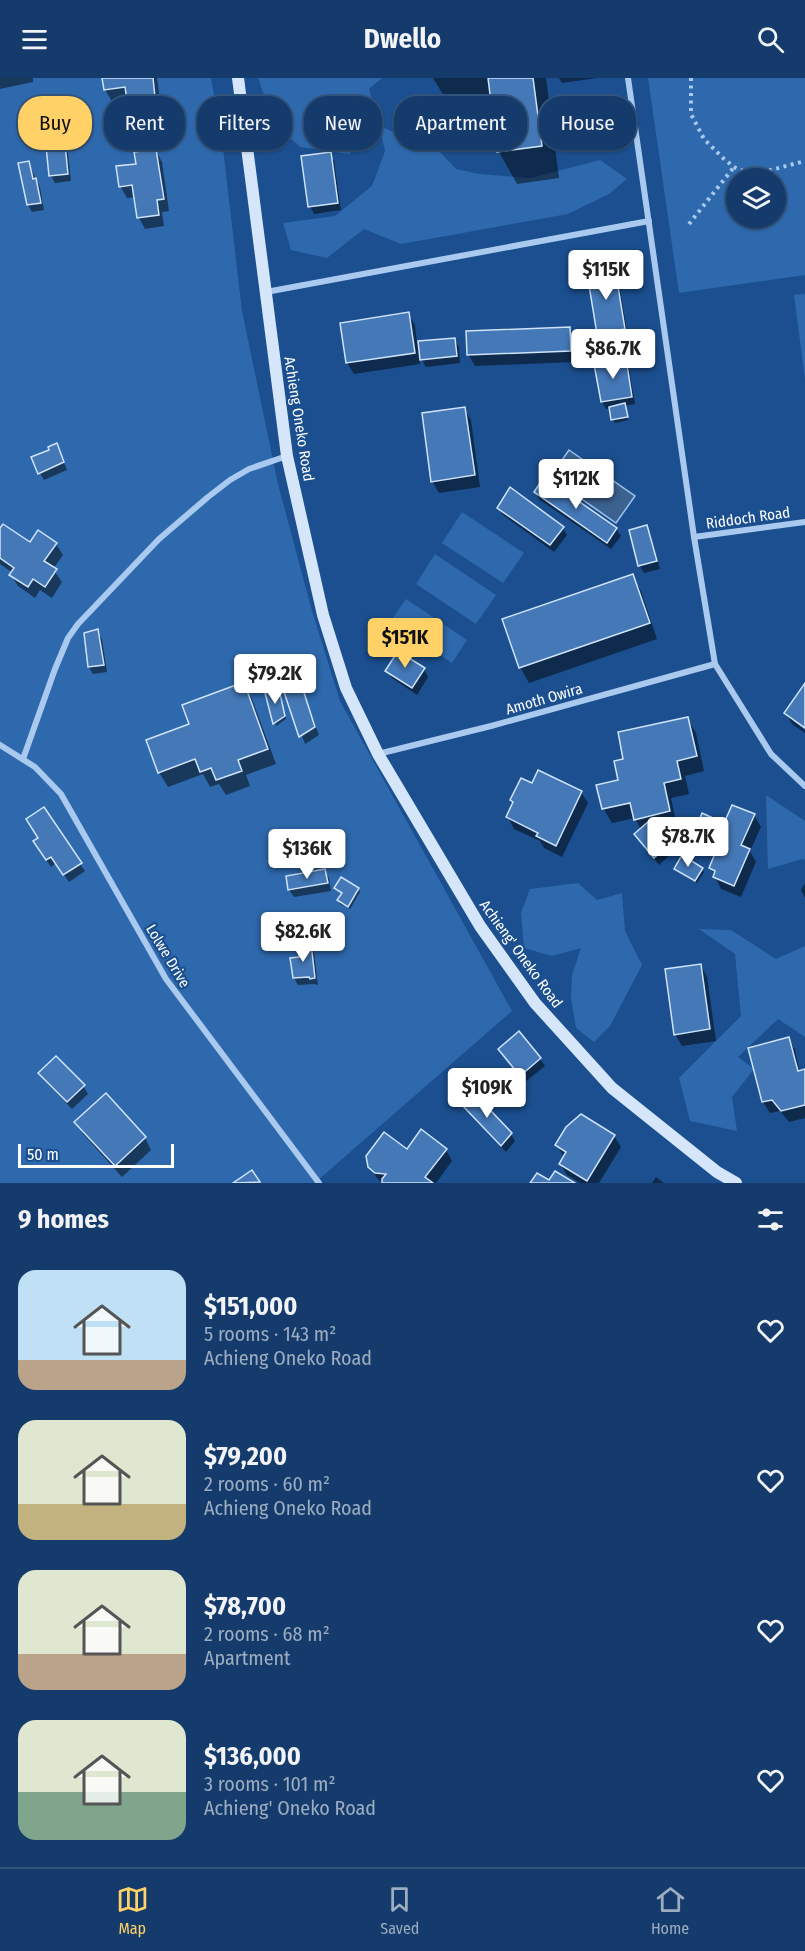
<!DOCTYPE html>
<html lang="en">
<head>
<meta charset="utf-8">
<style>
  :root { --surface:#143b6b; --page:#214673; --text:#f1f3f6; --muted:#9dadc1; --line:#33557e; --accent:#ffd166 }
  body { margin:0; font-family:"Fira Sans Condensed",sans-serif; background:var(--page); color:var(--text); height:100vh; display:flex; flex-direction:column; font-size:22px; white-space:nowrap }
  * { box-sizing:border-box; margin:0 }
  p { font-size:20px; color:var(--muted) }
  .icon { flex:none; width:33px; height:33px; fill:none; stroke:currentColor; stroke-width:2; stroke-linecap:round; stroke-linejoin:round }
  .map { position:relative; height:1105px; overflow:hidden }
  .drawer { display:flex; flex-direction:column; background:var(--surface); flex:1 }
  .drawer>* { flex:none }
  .top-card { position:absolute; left:18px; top:18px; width:770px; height:54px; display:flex; gap:12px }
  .fabs { position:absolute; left:726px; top:90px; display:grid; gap:12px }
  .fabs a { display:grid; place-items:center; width:60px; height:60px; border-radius:50%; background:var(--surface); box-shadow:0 2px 4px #0004,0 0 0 2px var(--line); font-size:30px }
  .scale { position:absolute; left:18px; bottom:15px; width:156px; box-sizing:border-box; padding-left:6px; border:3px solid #fff; border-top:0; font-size:16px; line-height:21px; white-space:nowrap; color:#fff; -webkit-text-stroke:4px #1b4f8f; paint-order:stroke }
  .price { position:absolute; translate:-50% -51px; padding:0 14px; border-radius:6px; background:#fff; color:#222; font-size:20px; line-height:39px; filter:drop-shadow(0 2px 3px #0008) }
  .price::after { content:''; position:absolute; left:50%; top:36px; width:18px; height:14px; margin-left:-9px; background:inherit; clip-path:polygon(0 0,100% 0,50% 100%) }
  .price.on { background:var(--accent); color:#111 }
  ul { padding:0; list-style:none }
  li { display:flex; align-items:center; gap:18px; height:150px; padding:0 18px }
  li span { display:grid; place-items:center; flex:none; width:168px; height:120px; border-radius:18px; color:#555 }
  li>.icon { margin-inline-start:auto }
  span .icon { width:72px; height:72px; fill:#fffc; stroke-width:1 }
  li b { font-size:26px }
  h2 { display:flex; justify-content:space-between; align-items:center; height:72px; padding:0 18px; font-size:26px }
  .chip { padding:0 21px; border-radius:24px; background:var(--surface); box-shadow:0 2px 4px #0004,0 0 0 2px var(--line); font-size:21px; line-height:54px }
  .chip.on { background:var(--accent); color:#111 }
  header { display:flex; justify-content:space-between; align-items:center; height:78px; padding:0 18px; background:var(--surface); font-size:27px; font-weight:700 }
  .dock { display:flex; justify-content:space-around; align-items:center; height:84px; border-top:2px solid var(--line); background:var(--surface); font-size:16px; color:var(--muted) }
  .dock a { display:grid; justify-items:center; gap:3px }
  .dock .on { color:var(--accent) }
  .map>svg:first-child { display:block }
</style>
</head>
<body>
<header><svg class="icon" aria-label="menu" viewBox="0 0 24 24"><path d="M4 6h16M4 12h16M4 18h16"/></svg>Dwello<svg class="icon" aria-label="search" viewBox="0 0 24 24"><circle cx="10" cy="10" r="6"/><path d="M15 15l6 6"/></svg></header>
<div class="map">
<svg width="805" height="1105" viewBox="0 0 805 1105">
  <rect width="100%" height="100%" fill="#1b4f8f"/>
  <g fill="#2e69ad" fill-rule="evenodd">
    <path d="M0,0H211L221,53L242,233L278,406L312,533L340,623L512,933L317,1103L319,1105H0Z"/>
    <path d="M258,0H382L369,11L379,48L437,71L456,91L479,96L530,100L600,82L627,101L609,116L568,136L401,166L364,151L327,180L291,172L283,145L335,138L372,108L385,73L379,48L359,52L350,76L300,69L283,53V28L266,23Z"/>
    <path d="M648,0H805V197L679,215ZM776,100V140H736V100Z"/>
    <path d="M805,216V301L794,217Z"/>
    <path d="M462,434L524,475L503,505L442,465Z"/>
    <path d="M435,476L496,517L476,546L416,506Z"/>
    <path d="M406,521L467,562L452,585L390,544Z"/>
    <path d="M766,717L805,743V782L802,781L768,791Z"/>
    <path d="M578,805L597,822L622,815L625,853L642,887L610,948L594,964L576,950L571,920L572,897L581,870L552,878L524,870L521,835L530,811Z"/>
    <path d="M699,851L731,852L776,881L805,868V959L778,941L738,979L754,991L732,1019L737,1053L690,1043L679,1000L741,938L735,876Z"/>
  </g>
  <path fill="#3c6290" stroke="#9cc4f0" stroke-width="1.5" d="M569,372L635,418L616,445L550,399Z"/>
  <g fill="#0007">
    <path d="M0,0H33V4L0,11Z"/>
    <path d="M104,0H157L161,31L135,34L128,21L112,23L105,12Z"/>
    <path d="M433,0H546L559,100L517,106L499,74L491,17L447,23Z"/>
    <path d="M559,0H597L562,5Z"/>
    <path d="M64,68L68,75L71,103L55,105L51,98Z"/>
    <path d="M156,73L162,84L169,133L162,134L164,148L145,151L139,140L136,119L127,120L120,108Z"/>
    <path d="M330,76L334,83L341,132L314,136L310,128Z"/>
    <path d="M28,84L40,109L44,132L32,134L28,127Z"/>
    <path d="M614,192L618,199L628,259L603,263L598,256L588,196Z"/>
    <path d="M408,236L415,247L417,265L455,262L459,269L460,285L426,289L419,277L420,286L354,296L347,285Z"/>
    <path d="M569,251L576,262V284L475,288L468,276Z"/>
    <path d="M625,282L629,290L635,326L625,328L628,342L615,345L610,331H606L602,324L596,287Z"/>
    <path d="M464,331L471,342L480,409L439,415L432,403Z"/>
    <path d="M60,375L67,392L44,402L40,395Z"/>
    <path d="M535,414L616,451L621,458L611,471L540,422Z"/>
    <path d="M498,430L563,450L567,457L554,474L503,437Z"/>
    <path d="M646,448L650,456L660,491L644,495L640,488L630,453Z"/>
    <path d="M0,453L30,467L56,466L63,477L53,491L62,504L52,520L40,512L35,520L18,508L11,497L13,495L0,486Z"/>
    <path d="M632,498L641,513L657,561L529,605L520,589Z"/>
    <path d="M97,553L102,561L107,594L93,596L89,589Z"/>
    <path d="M424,591L428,599L417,617L392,600L387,593Z"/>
    <path d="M297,598L319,657L305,666L282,603Z"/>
    <path d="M244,606L252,621L276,686L246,697L250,708L226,717L219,706L210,709L203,696L168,709L159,694L191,647Z"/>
    <path d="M805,608V648L793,639V643L805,652V655L792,646L786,635Z"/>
    <path d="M267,616H280L286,641L276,648Z"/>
    <path d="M687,640L696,655L704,693L685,698L689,716L671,720L677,748L656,753L672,775L659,787L636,757L641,752L635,740L612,745L603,730L620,703L625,682Z"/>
    <path d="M532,707L581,714L588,725L562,779L544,770L540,763L514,751L508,739L514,726L512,722Z"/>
    <path d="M754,737L761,749L750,773L756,784L741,819L721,811L711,790L718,773L702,767L695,755Z"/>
    <path d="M39,771L80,786L85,793L69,804L56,785L51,789Z"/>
    <path d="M676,791H702L704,794L697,805L678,794Z"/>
    <path d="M324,793L329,800L331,813L294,819L289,812L287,800Z"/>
    <path d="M805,805V820L801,812Z"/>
    <path d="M336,810L358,811L360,814L350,831L340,826L338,822L342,816Z"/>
    <path d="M310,867L314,874L318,907L314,906L298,907L294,900L301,880Z"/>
    <path d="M701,887L707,899L716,963L682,968L675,956Z"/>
    <path d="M788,961L795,972L800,994L805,993V1040L789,1044L780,1033L770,1035L763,1024L750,971Z"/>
    <path d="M500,971L540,981L545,988L525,1004Z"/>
    <path d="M40,995L83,1008L88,1016L72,1031L45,1003Z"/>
    <path d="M463,1026L511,1056L515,1063L506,1074L467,1033Z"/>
    <path d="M76,1044L145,1060L151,1072L122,1099L83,1056Z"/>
    <path d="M614,1058L621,1069L599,1105H580L567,1097L560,1086L564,1079L557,1067Z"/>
    <path d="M446,1072L452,1083L436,1105H382L377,1100L370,1088L407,1073Z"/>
    <path d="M656,1099L664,1105H652Z"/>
  </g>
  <g fill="#4478b7" stroke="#cfe3fa" stroke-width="1.5">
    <path d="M102,0H153L155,19L127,23L125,9L104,12Z"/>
    <path d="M488,0H533L542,68L497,74Z"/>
    <path d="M65,66L68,96L49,98L46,68Z"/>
    <path d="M156,71L164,121L157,122L159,137L137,140L132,107L119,109L116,88L136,86L134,74Z"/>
    <path d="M331,74L338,125L308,129L301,78Z"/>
    <path d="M29,83L33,101L36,100L41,125L27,127L18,85Z"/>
    <path d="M615,190L625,251L597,256L587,195Z"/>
    <path d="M409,234L415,275L346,285L340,245Z"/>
    <path d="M570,249L571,273L467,277L466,253Z"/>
    <path d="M455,260L457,278L420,282L418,263Z"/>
    <path d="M626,280L632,319L601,324L594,286Z"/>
    <path d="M625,325L628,339L611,342L609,329Z"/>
    <path d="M465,329L475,397L431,404L422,335Z"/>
    <path d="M57,365L64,384L38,396L31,379L49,372L48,369Z"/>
    <path d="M544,399L617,450L607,465L534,414Z"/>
    <path d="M510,409L564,449L550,467L497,430Z"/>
    <path d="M3,446L30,464L38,452L57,465L44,483L57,491L45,509L33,501L28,509L9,497L14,490L0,480V450Z"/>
    <path d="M647,447L657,483L638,488L629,452Z"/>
    <path d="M633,496L650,545L519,590L502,541Z"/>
    <path d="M98,551L104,587L88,589L84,555Z"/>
    <path d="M398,573L425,590L412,610L385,593Z"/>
    <path d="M298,596L315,649L299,659L280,602Z"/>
    <path d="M244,604L268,671L238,682L242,693L216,702L211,690L200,694L195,681L158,695L146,662L189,646L182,627Z"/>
    <path d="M805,605V650L784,635Z"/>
    <path d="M279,611L285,638L273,646L265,615Z"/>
    <path d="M688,639L697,678L677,683L681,701L664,705L670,733L634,742L630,725L602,731L596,707L618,702L614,683L623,681L618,654Z"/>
    <path d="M538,692L582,713L556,768L536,758L538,755L506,739L513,724L510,722L521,700L532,705Z"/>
    <path d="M732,727L755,736L741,767L750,771L734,808L713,799L715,793L709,790L719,766L694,755L702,735L724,745Z"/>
    <path d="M44,729L82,785L63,797L51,779L46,782L33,763L38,760L26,741Z"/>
    <path d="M649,743L669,767L654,780L634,756Z"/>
    <path d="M682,777L703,790L695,803L674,791Z"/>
    <path d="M325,791L328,805L288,812L286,798Z"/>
    <path d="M341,799L359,810L348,829L337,822L342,815L334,810Z"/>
    <path d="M311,865L315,900L310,901L309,899L293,900L290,880L299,879L298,867Z"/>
    <path d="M701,886L710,951L674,957L665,891Z"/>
    <path d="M519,953L541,980L520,998L498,971Z"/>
    <path d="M789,959L798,993L805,991V1027L781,1033L772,1022L762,1024L748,970Z"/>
    <path d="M56,978L85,1007L67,1024L38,995Z"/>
    <path d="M473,1014L512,1055L501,1068L461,1026Z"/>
    <path d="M106,1015L146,1059L115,1088L74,1044Z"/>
    <path d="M581,1036L615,1057L587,1103L559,1086L566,1074L555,1067L566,1049Z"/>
    <path d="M421,1051L447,1071L425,1099L433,1105H382V1101L386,1096L375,1095L368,1089L366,1078L384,1054L407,1071Z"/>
    <path d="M252,1092L260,1104L233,1105Z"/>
    <path d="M555,1093L575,1105H530L537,1095L549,1102Z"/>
  </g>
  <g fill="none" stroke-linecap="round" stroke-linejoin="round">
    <g stroke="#a9c9ee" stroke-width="4" stroke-dasharray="3 4.5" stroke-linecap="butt">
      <path d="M691,0V36L704,61L723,80L734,89L752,97L805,83"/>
      <path d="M689,146L734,89"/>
    </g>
    <g stroke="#a9c9ee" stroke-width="6">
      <path d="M628,0L694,459L715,586L771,676L805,708"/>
      <path d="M266,214L649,143"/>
      <path d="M694,459L805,444"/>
      <path d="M0,667L35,689L61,716L166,901L319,1105"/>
      <path d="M378,676L491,648L715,586"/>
      <path d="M23,681L55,591L68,560L78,546L159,461L208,419L230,402L249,391L287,378"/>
    </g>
    <path stroke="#d6e6fa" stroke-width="12" d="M238,0L287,378L323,537L346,610L378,676L480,848L535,925L612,1010L717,1094L736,1105"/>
  </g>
  <g text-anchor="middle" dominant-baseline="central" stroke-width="4.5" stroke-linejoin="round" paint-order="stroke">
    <g font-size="15" fill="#fff" stroke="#1b4f8f">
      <text transform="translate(299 341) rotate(81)">Achieng Oneko Road</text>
      <text transform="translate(748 440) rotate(-8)">Riddoch Road</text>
      <text transform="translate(544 621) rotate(-16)">Amoth Owira</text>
      <text transform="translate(521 876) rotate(54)">Achieng' Oneko Road</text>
      <text transform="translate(168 878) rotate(59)">Lolwe Drive</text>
    </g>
  </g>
</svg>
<div class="fabs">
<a><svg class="icon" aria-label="layers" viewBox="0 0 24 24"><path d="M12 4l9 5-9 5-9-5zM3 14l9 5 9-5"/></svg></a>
</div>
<div class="scale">50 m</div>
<b class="price" style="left:606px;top:223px">$115K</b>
<b class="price" style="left:613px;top:302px">$86.7K</b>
<b class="price" style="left:576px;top:432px">$112K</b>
<b class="price on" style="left:405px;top:591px">$151K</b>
<b class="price" style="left:275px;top:627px">$79.2K</b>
<b class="price" style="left:688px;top:790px">$78.7K</b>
<b class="price" style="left:307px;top:802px">$136K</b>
<b class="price" style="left:303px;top:885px">$82.6K</b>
<b class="price" style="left:487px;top:1041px">$109K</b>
<div class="top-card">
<a class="chip on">Buy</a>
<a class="chip">Rent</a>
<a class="chip">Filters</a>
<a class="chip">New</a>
<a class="chip">Apartment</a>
<a class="chip">House</a>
</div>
</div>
<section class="drawer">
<h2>9 homes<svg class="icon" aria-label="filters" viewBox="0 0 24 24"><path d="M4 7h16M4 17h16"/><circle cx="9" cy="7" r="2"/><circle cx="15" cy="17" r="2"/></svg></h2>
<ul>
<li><span style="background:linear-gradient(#bfe0f5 75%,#b9a48a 0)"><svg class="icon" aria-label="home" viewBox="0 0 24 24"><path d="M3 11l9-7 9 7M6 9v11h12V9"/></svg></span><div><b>$151,000</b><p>5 rooms · 143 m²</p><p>Achieng Oneko Road</p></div><svg class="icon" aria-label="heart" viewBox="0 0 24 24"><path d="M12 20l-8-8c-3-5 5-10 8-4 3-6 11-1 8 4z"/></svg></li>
<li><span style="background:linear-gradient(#dfe7d0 70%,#c2b280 0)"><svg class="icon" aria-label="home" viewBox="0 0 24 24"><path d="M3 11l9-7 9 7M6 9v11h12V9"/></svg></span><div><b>$79,200</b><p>2 rooms · 60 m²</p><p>Achieng Oneko Road</p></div><svg class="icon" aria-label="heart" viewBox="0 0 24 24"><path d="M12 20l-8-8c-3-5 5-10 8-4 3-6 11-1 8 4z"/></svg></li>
<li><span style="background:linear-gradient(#dfe7d0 70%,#b9a48a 0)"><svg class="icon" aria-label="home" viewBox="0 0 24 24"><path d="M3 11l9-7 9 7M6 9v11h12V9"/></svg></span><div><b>$78,700</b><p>2 rooms · 68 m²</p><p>Apartment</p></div><svg class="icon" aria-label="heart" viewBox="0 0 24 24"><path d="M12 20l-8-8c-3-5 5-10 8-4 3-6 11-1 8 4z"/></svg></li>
<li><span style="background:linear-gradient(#dfe7d0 60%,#7fa58c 0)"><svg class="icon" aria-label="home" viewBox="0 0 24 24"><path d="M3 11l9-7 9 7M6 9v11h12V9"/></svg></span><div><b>$136,000</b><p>3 rooms · 101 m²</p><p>Achieng' Oneko Road</p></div><svg class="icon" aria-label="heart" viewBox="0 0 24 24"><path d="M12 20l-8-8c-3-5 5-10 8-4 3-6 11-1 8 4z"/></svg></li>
</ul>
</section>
<nav class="dock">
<a class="on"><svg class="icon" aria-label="map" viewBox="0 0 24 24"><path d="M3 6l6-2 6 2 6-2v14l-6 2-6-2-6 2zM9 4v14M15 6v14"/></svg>Map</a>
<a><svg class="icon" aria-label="saved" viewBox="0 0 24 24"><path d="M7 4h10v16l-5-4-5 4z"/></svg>Saved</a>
<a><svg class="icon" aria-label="home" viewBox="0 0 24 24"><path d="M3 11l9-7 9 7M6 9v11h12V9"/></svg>Home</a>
</nav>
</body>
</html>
